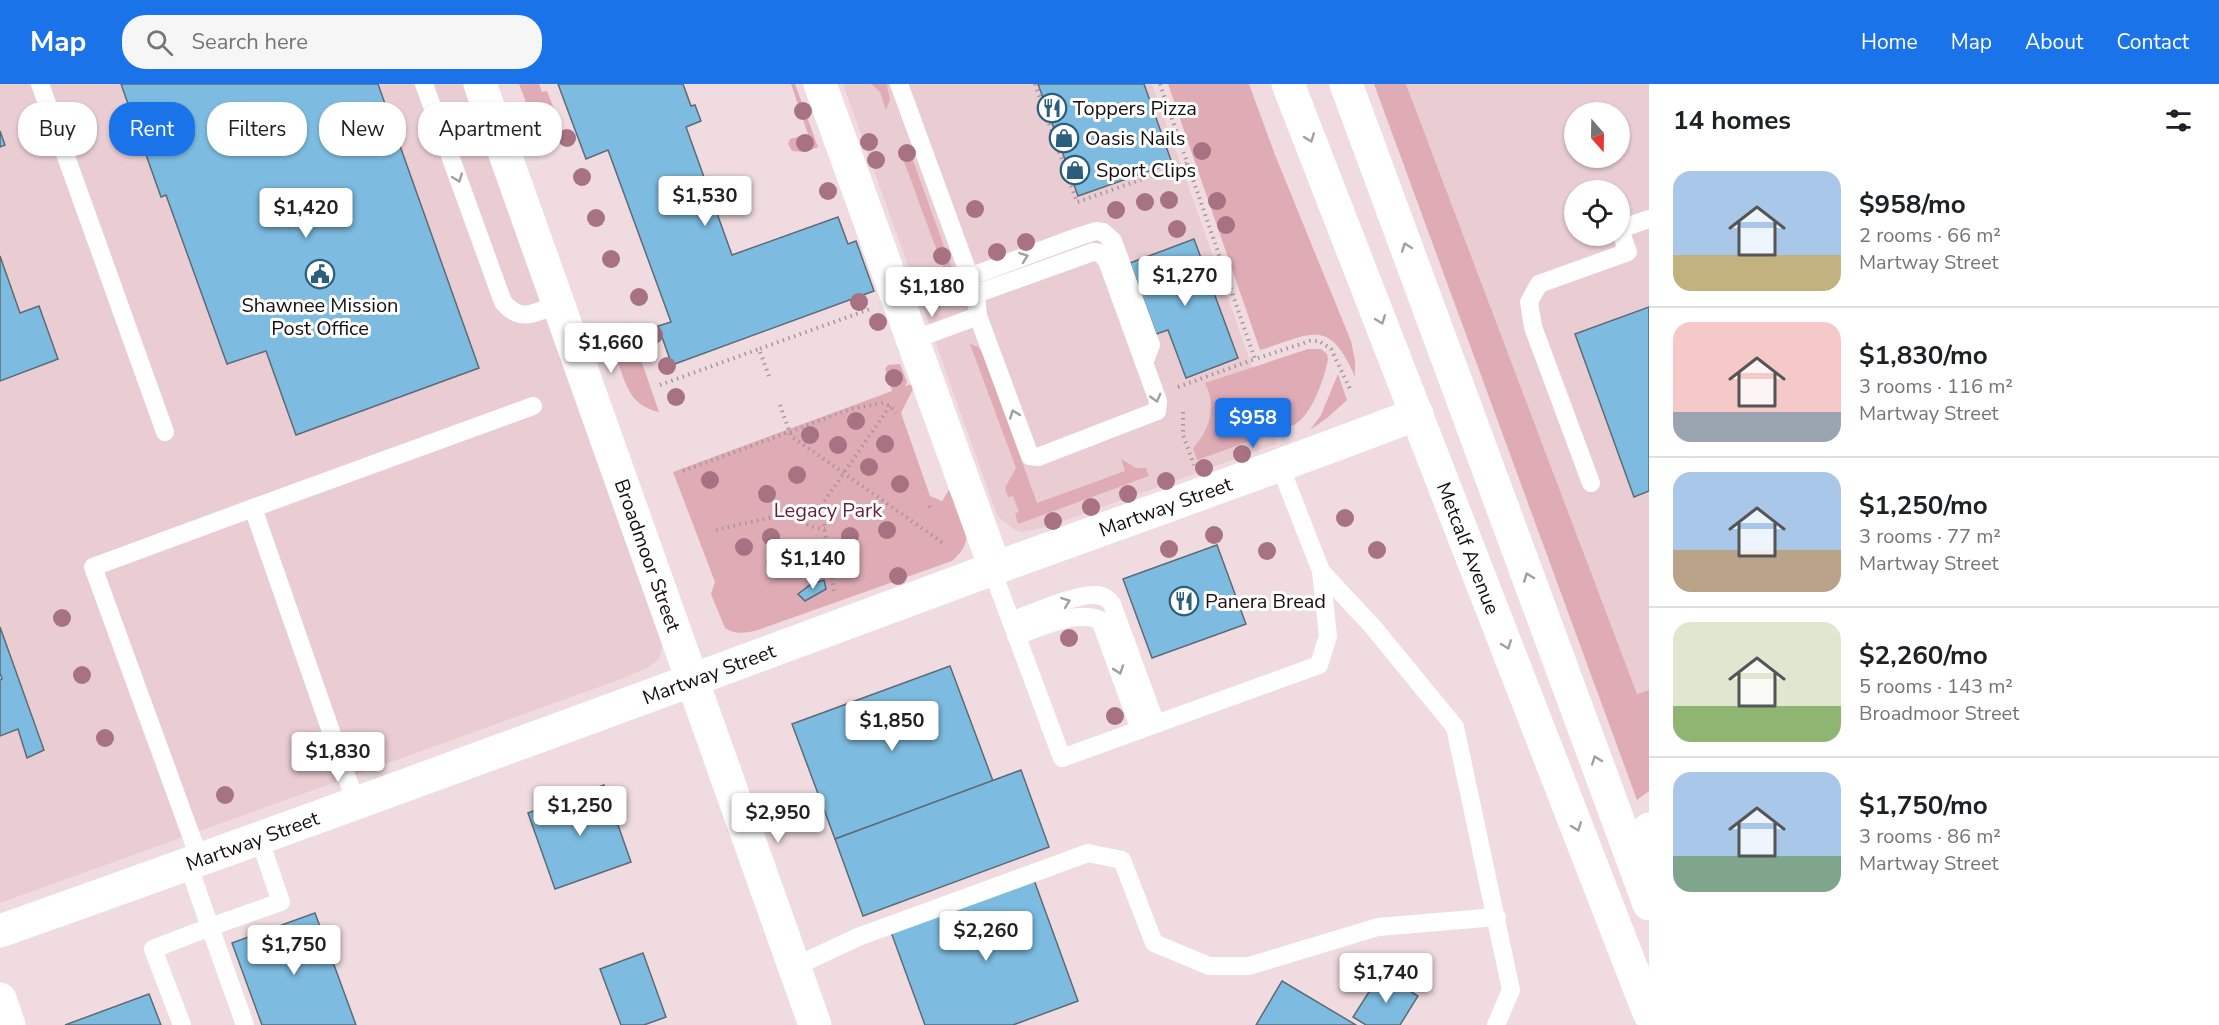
<!DOCTYPE html>
<html lang="en">
<head>
<meta charset="utf-8">
<style>
  :root { --surface:#fff; --page:#f6f6f6; --text:#202124; --muted:#757577; --line:#e0e0e0; --accent:#1a73e8 }
  body { margin:0; font-family:"Nunito Sans",sans-serif; background:var(--page); color:var(--text); height:100vh; display:flex; flex-direction:column; font-size:22px; white-space:nowrap }
  * { box-sizing:border-box; margin:0 }
  p { font-size:20px; color:var(--muted) }
  .icon { flex:none; width:33px; height:33px; fill:none; stroke:currentColor; stroke-width:2; stroke-linecap:round; stroke-linejoin:round }
  .map { position:relative; flex:1; overflow:hidden }
  .side { display:flex; flex-direction:column; background:var(--surface); width:570px }
  .side>* { flex:none }
  .banner { position:absolute; left:18px; top:18px; width:570px; height:54px; display:flex; gap:12px }
  .needle { width:39px; rotate:160deg }
  .tools { position:absolute; left:1564px; top:18px; display:grid; gap:12px }
  .tools a { display:grid; place-items:center; width:66px; height:66px; border-radius:50%; background:var(--surface); box-shadow:0 2px 4px #0004; font-size:30px }
  .price { position:absolute; translate:-50% -51px; padding:0 14px; border-radius:6px; background:#fff; color:#222; font-size:20px; line-height:39px; filter:drop-shadow(0 2px 3px #0008) }
  .price::after { content:''; position:absolute; left:50%; top:36px; width:18px; height:14px; margin-left:-9px; background:inherit; clip-path:polygon(0 0,100% 0,50% 100%) }
  .price.selected { background:var(--accent); color:#fff }
  ul { padding:0; list-style:none }
  li { display:flex; align-items:center; gap:18px; height:150px; padding:0 24px }
  li+li { border-top:2px solid var(--line) }
  li span { display:grid; place-items:center; flex:none; width:168px; height:120px; border-radius:18px; color:#555 }
  li>.icon { margin-inline-start:auto }
  span .icon { width:72px; height:72px; fill:#fffc; stroke-width:1 }
  li b { font-size:26px }
  h2 { display:flex; justify-content:space-between; align-items:center; height:72px; padding:0 24px; font-size:26px }
  .chip { padding:0 21px; border-radius:24px; background:var(--surface); box-shadow:0 2px 4px #0004; font-size:21px; line-height:54px }
  .chip.selected { background:var(--accent); color:#fff }
  header { display:flex; align-items:center; gap:36px; box-sizing:border-box; height:84px; padding:0 30px; background:var(--accent); color:#fff }
  header strong { font-size:28px }
  nav { display:flex; gap:33px; margin-inline-start:auto; font-size:21px }
  .search { width:420px; height:54px; background:var(--page); display:flex; align-items:center; gap:15px; box-sizing:border-box; padding:0 21px; border-radius:24px; color:var(--muted); font-size:22px }
  main { display:flex; flex:1; min-height:0 }
  .map>svg:first-child { display:block }
</style>
</head>
<body>
<header>
<strong>Map</strong>
<div class="search"><svg class="icon" aria-label="search" viewBox="0 0 24 24"><circle cx="10" cy="10" r="6"/><path d="M15 15l6 6"/></svg>Search here</div>
<nav><a>Home</a><a>Map</a><a>About</a><a>Contact</a></nav>
</header>
<main>
<div class="map">
<svg width="1649" height="941" viewBox="0 0 1649 941">
  <rect width="100%" height="100%" fill="#f0dce0"/>
  <g fill="#e9cdd2" fill-rule="evenodd">
    <path d="M0,0H463L661,555L662,563L659,575L647,584L624,594L0,819Z"/>
    <path d="M843,0H1152L1252,282L1277,360L1050,442L1023,448L1015,446L1002,436L997,431L991,414Z"/>
    <path d="M1406,0H1649V606L1637,610ZM1575,28H1620V74H1575ZM1575,106H1620V152H1575Z"/>
  </g>
  <g fill="#dfacb6">
    <path d="M519,0H539L542,8L547,7L554,25L542,19L537,30L531,31Z"/>
    <path d="M791,0H795L818,63L805,68L792,67L788,60L790,55L808,50Z"/>
    <path d="M871,0H887L890,16L886,26L880,8Z"/>
    <path d="M1168,0H1249L1275,71L1351,257L1355,276V293C1329,233 1313,250 1260,266Z"/>
    <path d="M1374,0H1406L1637,610L1649,606V707L1637,716Z"/>
    <path d="M907,60L957,198L955,216L902,72Z"/>
    <path d="M628,238L659,328C627,321 625,296 615,269V265Z"/>
    <path d="M970,260L978,263L982,268L1037,419L1125,387L1121,375L1136,384H1146L1149,392L1018,440L1015,429L1019,428L1013,412L1008,413L1005,404L1016,384Z"/>
    <path d="M1308,265H1321L1327,270L1328,275C1324,296 1312,331 1294,341L1197,376L1193,364C1210,346 1217,322 1205,299Z"/>
    <path d="M900,280L907,298L905,302L916,299L901,329L930,412L942,417L949,406C961,433 980,454 952,477L758,546C746,549 736,551 725,544L711,510L715,498L673,388L892,307L885,285L888,281Z"/>
    <path d="M1338,290L1347,316L1327,334L1310,346L1321,331Z"/>
  </g>
  <g fill="#7dbce0" stroke="#5d6b74" stroke-width="1.5">
    <path d="M121,0H378L479,284L296,351L266,267L227,280L166,111L161,113Z"/>
    <path d="M558,0H683L691,22L695,21L701,37L686,43L732,171L838,133L848,160L856,157L874,207L672,281L658,242L671,238L608,66L586,75Z"/>
    <path d="M1038,0H1144L1172,79L1078,112Z"/>
    <path d="M0,47L5,61L0,63Z"/>
    <path d="M1194,155L1238,274L1186,294L1168,246L1156,250L1130,179Z"/>
    <path d="M0,172L20,229L39,222L58,275L0,297Z"/>
    <path d="M1649,223V407L1634,413L1575,250Z"/>
    <path d="M1217,461L1246,540L1152,574L1123,495Z"/>
    <path d="M824,496L826,505L805,517L798,510L810,501Z"/>
    <path d="M0,543L44,666L27,674L18,645L0,652V596L2,595L0,589Z"/>
    <path d="M950,582L993,697L835,755L792,640Z"/>
    <path d="M1021,686L1049,763L863,832L835,755Z"/>
    <path d="M604,701L631,778L555,805L528,729Z"/>
    <path d="M1034,796L1078,917L1013,941H925L891,848Z"/>
    <path d="M315,829L356,941H262L232,859Z"/>
    <path d="M643,869L666,933L644,941H621L600,885Z"/>
    <path d="M1381,889L1418,912L1400,941H1366L1353,933Z"/>
    <path d="M1282,897L1356,941H1256Z"/>
    <path d="M149,910L161,941H65Z"/>
  </g>
  <g fill="none" stroke-linecap="round" stroke-linejoin="round">
    <g stroke="#a7979a" stroke-width="4" stroke-dasharray="1.5 4.5" stroke-linecap="butt">
      <path d="M1035,0L1077,118L1188,79"/>
      <path d="M1160,0L1255,275L1310,257H1319L1331,265L1351,307"/>
      <path d="M769,292L759,265L870,225"/>
      <path d="M660,301L759,265"/>
      <path d="M1178,303L1255,275"/>
      <path d="M780,321L791,352L943,459"/>
      <path d="M1183,328V351L1194,381"/>
      <path d="M683,387L851,325L883,319L890,322L896,329"/>
      <path d="M821,422L890,322"/>
      <path d="M929,422L931,426"/>
      <path d="M794,428C801,440 812,444 825,445"/>
      <path d="M716,446L821,422L834,508"/>
    </g>
    <g stroke="#fff" stroke-width="18">
      <path d="M40,0L165,348"/>
      <path d="M424,0L503,218C521,240 536,228 558,220"/>
      <path d="M899,0L976,210L1093,168L1100,169L1107,177L1158,317L1157,327L1038,373L1030,372L978,232L976,210"/>
      <path d="M1620,145L1649,135"/>
      <path d="M969,193L1080,152L1096,147L1103,148L1113,157L1151,261L1144,279"/>
      <path d="M913,256L978,232"/>
      <path d="M1280,382L1321,487L1373,543L1455,643L1511,906L1496,941"/>
      <path d="M1591,399L1533,243L1529,218L1539,200L1628,168L1620,146"/>
      <path d="M253,424L533,322"/>
      <path d="M992,486L1062,674L1319,581L1328,552L1321,487"/>
      <path d="M1011,537C1031,530 1077,509 1097,511C1104,512 1108,514 1112,520L1156,640"/>
      <path d="M1016,552C1041,544 1076,525 1100,536L1140,646"/>
      <path d="M200,776L93,483L253,424L356,719"/>
      <path d="M188,780L210,843L281,818L259,754"/>
      <path d="M794,883L858,853L1088,769L1122,776L1154,859L1209,882H1249L1378,843L1497,833"/>
      <path d="M182,941L153,865L210,843L245,941"/>
    </g>
    <g stroke="#fff" stroke-width="33">
      <path id="s1" d="M480,0L815,941"/>
      <path d="M820,0L995,484"/>
      <path d="M0,915L9,941"/>
    </g>
    <path stroke="#fff" stroke-width="33" id="s2" d="M0,847C331,730 661,608 990,486C1133,434 1276,384 1417,330"/>
    <g stroke="#fff" stroke-width="33">
      <path id="s3" d="M1288,0L1649,929"/>
      <path d="M1346,0L1649,820"/>
      <path d="M1638,790L1649,745"/>
    </g>
  </g>
  <g fill="#a77382">
    <circle cx="803" cy="27" r="9"/>
    <circle cx="567" cy="54" r="9"/>
    <circle cx="869" cy="58" r="9"/>
    <circle cx="805" cy="59" r="9"/>
    <circle cx="1202" cy="67" r="9"/>
    <circle cx="907" cy="69" r="9"/>
    <circle cx="876" cy="76" r="9"/>
    <circle cx="582" cy="93" r="9"/>
    <circle cx="828" cy="107" r="9"/>
    <circle cx="1169" cy="116" r="9"/>
    <circle cx="1217" cy="117" r="9"/>
    <circle cx="1145" cy="118" r="9"/>
    <circle cx="975" cy="125" r="9"/>
    <circle cx="1116" cy="126" r="9"/>
    <circle cx="596" cy="134" r="9"/>
    <circle cx="1226" cy="141" r="9"/>
    <circle cx="1177" cy="145" r="9"/>
    <circle cx="1026" cy="158" r="9"/>
    <circle cx="997" cy="168" r="9"/>
    <circle cx="942" cy="172" r="9"/>
    <circle cx="611" cy="175" r="9"/>
    <circle cx="639" cy="213" r="9"/>
    <circle cx="933" cy="217" r="9"/>
    <circle cx="859" cy="218" r="9"/>
    <circle cx="878" cy="238" r="9"/>
    <circle cx="654" cy="251" r="9"/>
    <circle cx="667" cy="282" r="9"/>
    <circle cx="894" cy="294" r="9"/>
    <circle cx="676" cy="313" r="9"/>
    <circle cx="856" cy="337" r="9"/>
    <circle cx="810" cy="351" r="9"/>
    <circle cx="885" cy="360" r="9"/>
    <circle cx="838" cy="361" r="9"/>
    <circle cx="1242" cy="370" r="9"/>
    <circle cx="869" cy="383" r="9"/>
    <circle cx="1204" cy="384" r="9"/>
    <circle cx="797" cy="391" r="9"/>
    <circle cx="710" cy="396" r="9"/>
    <circle cx="1166" cy="397" r="9"/>
    <circle cx="900" cy="400" r="9"/>
    <circle cx="767" cy="410" r="9"/>
    <circle cx="1128" cy="410" r="9"/>
    <circle cx="1091" cy="423" r="9"/>
    <circle cx="1345" cy="434" r="9"/>
    <circle cx="1053" cy="437" r="9"/>
    <circle cx="887" cy="446" r="9"/>
    <circle cx="1214" cy="451" r="9"/>
    <circle cx="850" cy="452" r="9"/>
    <circle cx="771" cy="453" r="9"/>
    <circle cx="744" cy="463" r="9"/>
    <circle cx="1169" cy="465" r="9"/>
    <circle cx="1377" cy="466" r="9"/>
    <circle cx="1267" cy="467" r="9"/>
    <circle cx="775" cy="479" r="9"/>
    <circle cx="898" cy="492" r="9"/>
    <circle cx="62" cy="534" r="9"/>
    <circle cx="1069" cy="554" r="9"/>
    <circle cx="82" cy="591" r="9"/>
    <circle cx="1115" cy="632" r="9"/>
    <circle cx="105" cy="654" r="9"/>
    <circle cx="225" cy="711" r="9"/>
  </g>
  <defs><path id="oneway-chevron" d="M-2-3.5L2.5 0L-2 3.5" fill="none" stroke-width="1.6" stroke-linecap="round" stroke-linejoin="round" transform="scale(1.5)"/></defs>
  <g stroke="#a29f9f">
    <use href="#oneway-chevron" transform="translate(1310 54) rotate(69)"/>
    <use href="#oneway-chevron" transform="translate(458 94) rotate(70)"/>
    <use href="#oneway-chevron" transform="translate(1406 163) rotate(-110)"/>
    <use href="#oneway-chevron" transform="translate(1024 173) rotate(-20)"/>
    <use href="#oneway-chevron" transform="translate(1381 236) rotate(69)"/>
    <use href="#oneway-chevron" transform="translate(1156 314) rotate(75)"/>
    <use href="#oneway-chevron" transform="translate(1014 330) rotate(-110)"/>
    <use href="#oneway-chevron" transform="translate(1528 493) rotate(-110)"/>
    <use href="#oneway-chevron" transform="translate(1066 518) rotate(-20)"/>
    <use href="#oneway-chevron" transform="translate(1507 561) rotate(69)"/>
    <use href="#oneway-chevron" transform="translate(1119 586) rotate(71)"/>
    <use href="#oneway-chevron" transform="translate(1596 676) rotate(-110)"/>
    <use href="#oneway-chevron" transform="translate(1577 743) rotate(69)"/>
  </g>
  <defs>
    <g id="restaurant-ring" transform="scale(1.5)"><circle r="9.5" fill="#fff" stroke="#2a5f7b" stroke-width="1.5"/><path d="M-5-6h1v4h1v-4h1v4h1v-4h1v5L-1.5 .5V6h-2V.5L-5-1ZM5-6V6H3V1.5H1.5Q1.5-4 5-6Z" fill="#2a5f7b"/></g>
    <g id="shop-ring" transform="scale(1.5)"><circle r="9.5" fill="#fff" stroke="#2a5f7b" stroke-width="1.5"/><path d="M-5-2.5h2.3a2.7 3.5 0 0 1 5.4 0H5L5.5 6h-11ZM-1.5-2.5h3a1.5 2.3 0 0 0-3 0Z" fill="#2a5f7b"/></g>
    <g id="civic-ring" transform="scale(1.5)"><circle r="9.5" fill="#fff" stroke="#2a5f7b" stroke-width="1.5"/><path d="M-.6-6.5H3V-4.5H.6V-3L4-1V1h2V6H-6V1h2V-1L-.6-3ZM-1.2 2.5V6h2.4V2.5Z" fill="#2a5f7b"/></g>
  </defs>
  <g fill-rule="evenodd">
    <use href="#restaurant-ring" x="1052" y="24"/>
    <use href="#shop-ring" x="1064" y="54"/>
    <use href="#shop-ring" x="1075" y="86"/>
    <use href="#civic-ring" x="320" y="190"/>
    <use href="#restaurant-ring" x="1184" y="517"/>
  </g>
  <g text-anchor="middle" dominant-baseline="central" stroke-width="6" stroke-linejoin="round" paint-order="stroke">
    <g font-size="20" fill="#160f10" stroke="#fff" text-anchor="start">
      <text x="1073" y="24">Toppers Pizza</text>
      <text x="1085" y="54">Oasis Nails</text>
      <text x="1096" y="86">Sport Clips</text>
      <text x="320" y="221" text-anchor="middle">Shawnee Mission<tspan x="320" dy="23">Post Office</tspan></text>
      <text x="1205" y="517">Panera Bread</text>
    </g>
    <g font-size="20" fill="#160f10" stroke="#fff">
      <text stroke="none"><textPath href="#s2" startOffset="1240">Martway Street</textPath></text>
      <text stroke="none"><textPath href="#s3" startOffset="498">Metcalf Avenue</textPath></text>
      <text stroke="none"><textPath href="#s1" startOffset="500">Broadmoor Street</textPath></text>
      <text stroke="none"><textPath href="#s2" startOffset="754">Martway Street</textPath></text>
      <text stroke="none"><textPath href="#s2" startOffset="268">Martway Street</textPath></text>
    </g>
    <g font-size="20" fill="#6b1d36" stroke="#fff">
      <text x="828" y="426">Legacy Park</text>
    </g>
  </g>
</svg>
<div class="tools">
<a><svg class="needle" viewBox="-14 -14 28 28"><path d="M0-13l5 13h-10z" fill="#e53935"/><path d="M0 13l5-13h-10z" fill="#757577"/></svg></a>
<a><svg class="icon" aria-label="locate" viewBox="0 0 24 24"><circle cx="12" cy="12" r="6"/><path d="M12 2v4M12 18v4M2 12h4M18 12h4"/></svg></a>
</div>
<b class="price" style="left:705px;top:143px">$1,530</b>
<b class="price" style="left:306px;top:155px">$1,420</b>
<b class="price" style="left:1185px;top:223px">$1,270</b>
<b class="price" style="left:932px;top:234px">$1,180</b>
<b class="price" style="left:611px;top:290px">$1,660</b>
<b class="price selected" style="left:1253px;top:365px">$958</b>
<b class="price" style="left:813px;top:506px">$1,140</b>
<b class="price" style="left:892px;top:668px">$1,850</b>
<b class="price" style="left:338px;top:699px">$1,830</b>
<b class="price" style="left:580px;top:753px">$1,250</b>
<b class="price" style="left:778px;top:760px">$2,950</b>
<b class="price" style="left:986px;top:878px">$2,260</b>
<b class="price" style="left:294px;top:892px">$1,750</b>
<b class="price" style="left:1386px;top:920px">$1,740</b>
<div class="banner">
<a class="chip">Buy</a>
<a class="chip selected">Rent</a>
<a class="chip">Filters</a>
<a class="chip">New</a>
<a class="chip">Apartment</a>
</div>
</div>
<section class="side">
<h2>14 homes<svg class="icon" aria-label="filters" viewBox="0 0 24 24"><path d="M4 7h16M4 17h16"/><circle cx="9" cy="7" r="2"/><circle cx="15" cy="17" r="2"/></svg></h2>
<ul>
<li><span style="background:linear-gradient(#a9c7e8 70%,#c2b280 0)"><svg class="icon" aria-label="home" viewBox="0 0 24 24"><path d="M3 11l9-7 9 7M6 9v11h12V9"/></svg></span><div><b>$958/mo</b><p>2 rooms · 66 m²</p><p>Martway Street</p></div></li>
<li><span style="background:linear-gradient(#f6c9c9 75%,#9aa5b1 0)"><svg class="icon" aria-label="home" viewBox="0 0 24 24"><path d="M3 11l9-7 9 7M6 9v11h12V9"/></svg></span><div><b>$1,830/mo</b><p>3 rooms · 116 m²</p><p>Martway Street</p></div></li>
<li><span style="background:linear-gradient(#a9c7e8 65%,#b9a48a 0)"><svg class="icon" aria-label="home" viewBox="0 0 24 24"><path d="M3 11l9-7 9 7M6 9v11h12V9"/></svg></span><div><b>$1,250/mo</b><p>3 rooms · 77 m²</p><p>Martway Street</p></div></li>
<li><span style="background:linear-gradient(#dfe7d0 70%,#8fb573 0)"><svg class="icon" aria-label="home" viewBox="0 0 24 24"><path d="M3 11l9-7 9 7M6 9v11h12V9"/></svg></span><div><b>$2,260/mo</b><p>5 rooms · 143 m²</p><p>Broadmoor Street</p></div></li>
<li><span style="background:linear-gradient(#a9c7e8 70%,#7fa58c 0)"><svg class="icon" aria-label="home" viewBox="0 0 24 24"><path d="M3 11l9-7 9 7M6 9v11h12V9"/></svg></span><div><b>$1,750/mo</b><p>3 rooms · 86 m²</p><p>Martway Street</p></div></li>
</ul>
</section>
</main>
</body>
</html>
